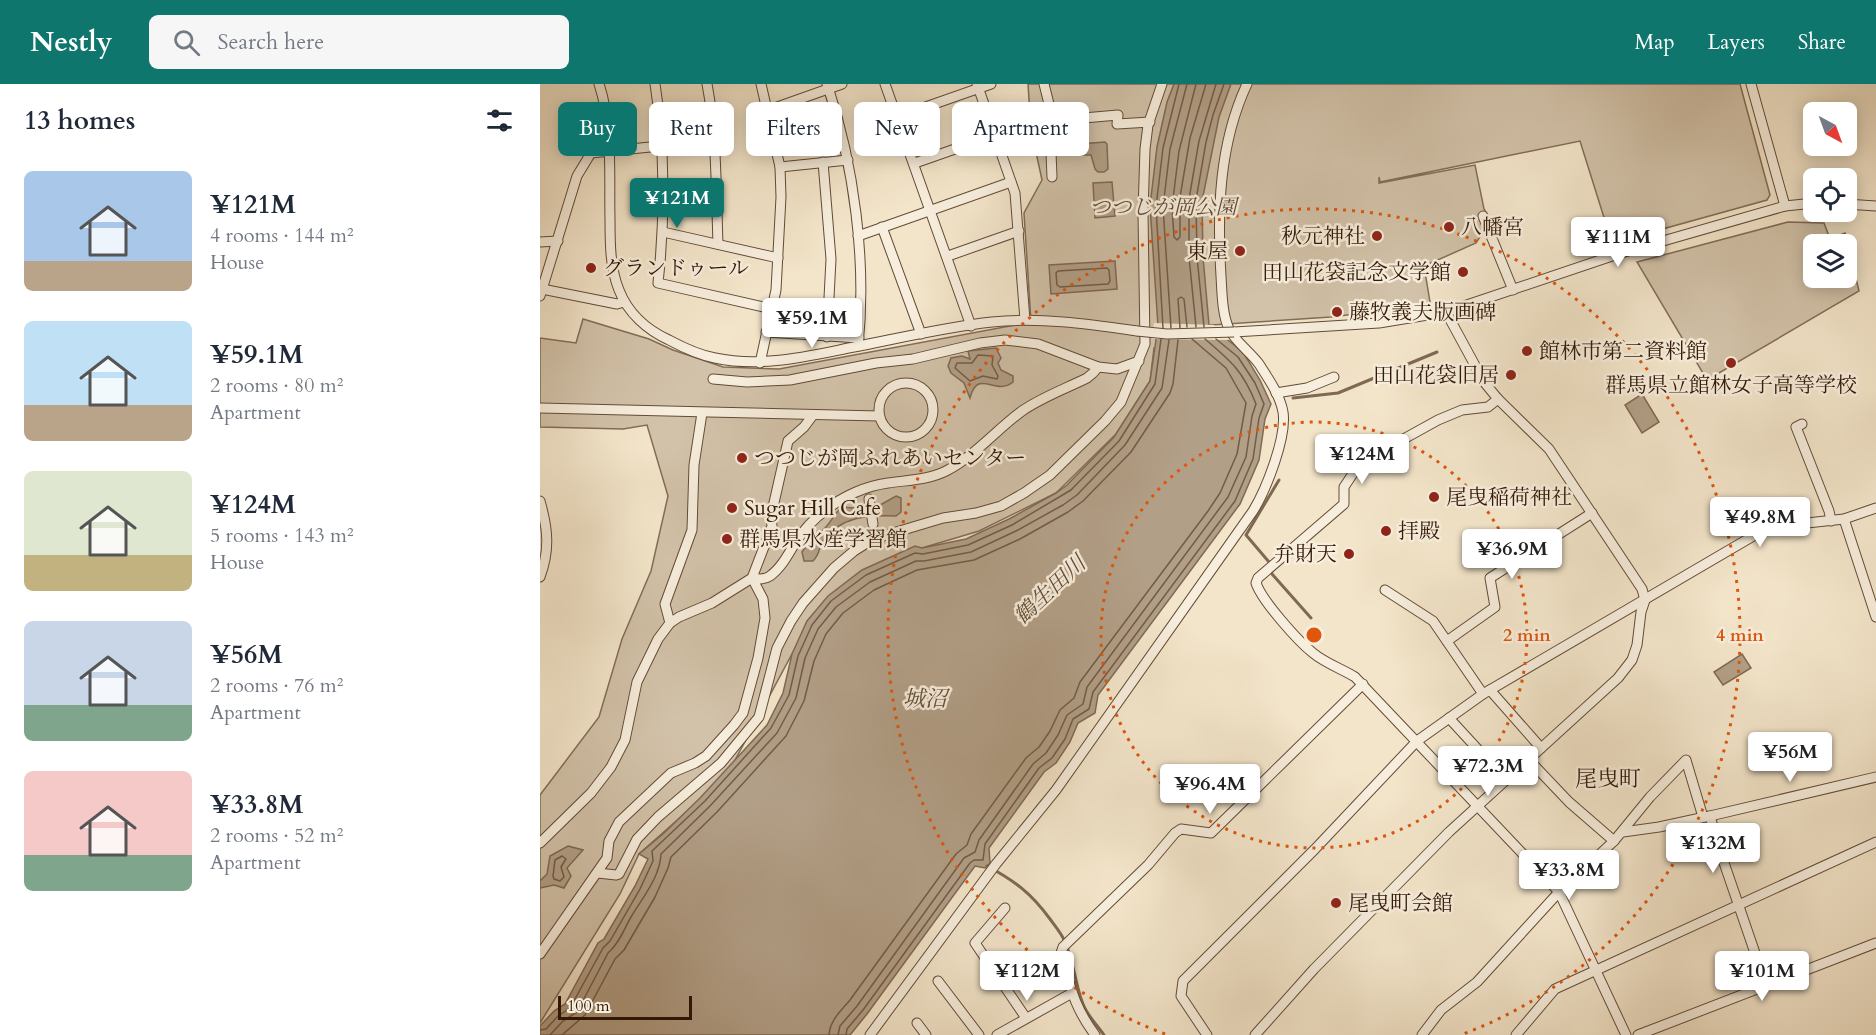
<!DOCTYPE html>
<html lang="en">
<head>
<meta charset="utf-8">
<style>
  :root { --surface:#fff; --page:#f6f6f7; --text:#1f2937; --muted:#747a83; --accent:#0f766e }
  body { margin:0; font-family:Cardo,"Noto Serif JP",serif; background:var(--page); color:var(--text); height:100vh; display:flex; flex-direction:column; font-size:22px; white-space:nowrap }
  * { box-sizing:border-box; margin:0 }
  p { font-size:20px; color:var(--muted) }
  .icon { flex:none; width:33px; height:33px; fill:none; stroke:currentColor; stroke-width:2; stroke-linecap:round; stroke-linejoin:round }
  .map { position:relative; flex:1; overflow:hidden }
  .details { display:flex; flex-direction:column; background:var(--surface); width:540px }
  .details>* { flex:none }
  .hud { position:absolute; left:18px; top:18px; width:570px; height:54px; display:flex; gap:12px }
  .needle { width:39px; rotate:139deg }
  .tools { position:absolute; left:1263px; top:18px; display:grid; gap:12px }
  .tools a { display:grid; place-items:center; width:54px; height:54px; border-radius:9px; background:var(--surface); box-shadow:0 3px 15px #0003; font-size:30px }
  .scale { position:absolute; left:18px; bottom:15px; width:134px; box-sizing:border-box; padding-left:6px; border:3px solid #331806; border-top:0; font-size:16px; line-height:21px; white-space:nowrap; color:#331806; -webkit-text-stroke:4px #f7eedd; paint-order:stroke }
  .price { position:absolute; translate:-50% -51px; padding:0 14px; border-radius:6px; background:#fff; color:#222; font-size:20px; line-height:39px; filter:drop-shadow(0 2px 3px #0008) }
  .price::after { content:''; position:absolute; left:50%; top:36px; width:18px; height:14px; margin-left:-9px; background:inherit; clip-path:polygon(0 0,100% 0,50% 100%) }
  .price.selected { background:var(--accent); color:#fff }
  ul { padding:0; list-style:none }
  li { display:flex; align-items:center; gap:18px; height:150px; padding:0 24px }
  li span { display:grid; place-items:center; flex:none; width:168px; height:120px; border-radius:9px; color:#555 }
  li>.icon { margin-inline-start:auto }
  span .icon { width:72px; height:72px; fill:#fffc; stroke-width:1 }
  li b { font-size:26px }
  h2 { display:flex; justify-content:space-between; align-items:center; height:72px; padding:0 24px; font-size:26px }
  .pill { padding:0 21px; border-radius:9px; background:var(--surface); box-shadow:0 3px 15px #0003; font-size:21px; line-height:54px }
  .pill.selected { background:var(--accent); color:#fff }
  header { display:flex; align-items:center; gap:36px; box-sizing:border-box; height:84px; padding:0 30px; background:var(--accent); color:#fff }
  header strong { font-size:28px }
  nav { display:flex; gap:33px; margin-inline-start:auto; font-size:21px }
  .search { width:420px; height:54px; background:var(--page); display:flex; align-items:center; gap:15px; box-sizing:border-box; padding:0 21px; border-radius:9px; color:var(--muted); font-size:22px }
  main { display:flex; flex:1; min-height:0 }
  .map>svg:first-child { display:block }
</style>
</head>
<body>
<header>
<strong>Nestly</strong>
<div class="search"><svg class="icon" aria-label="search" viewBox="0 0 24 24"><circle cx="10" cy="10" r="6"/><path d="M15 15l6 6"/></svg>Search here</div>
<nav><a>Map</a><a>Layers</a><a>Share</a></nav>
</header>
<main>
<section class="details">
<h2>13 homes<svg class="icon" aria-label="filters" viewBox="0 0 24 24"><path d="M4 7h16M4 17h16"/><circle cx="9" cy="7" r="2"/><circle cx="15" cy="17" r="2"/></svg></h2>
<ul>
<li><span style="background:linear-gradient(#a9c7e8 75%,#b9a48a 0)"><svg class="icon" aria-label="home" viewBox="0 0 24 24"><path d="M3 11l9-7 9 7M6 9v11h12V9"/></svg></span><div><b>¥121M</b><p>4 rooms · 144 m²</p><p>House</p></div></li>
<li><span style="background:linear-gradient(#bfe0f5 70%,#b9a48a 0)"><svg class="icon" aria-label="home" viewBox="0 0 24 24"><path d="M3 11l9-7 9 7M6 9v11h12V9"/></svg></span><div><b>¥59.1M</b><p>2 rooms · 80 m²</p><p>Apartment</p></div></li>
<li><span style="background:linear-gradient(#dfe7d0 70%,#c2b280 0)"><svg class="icon" aria-label="home" viewBox="0 0 24 24"><path d="M3 11l9-7 9 7M6 9v11h12V9"/></svg></span><div><b>¥124M</b><p>5 rooms · 143 m²</p><p>House</p></div></li>
<li><span style="background:linear-gradient(#c9d6e8 70%,#7fa58c 0)"><svg class="icon" aria-label="home" viewBox="0 0 24 24"><path d="M3 11l9-7 9 7M6 9v11h12V9"/></svg></span><div><b>¥56M</b><p>2 rooms · 76 m²</p><p>Apartment</p></div></li>
<li><span style="background:linear-gradient(#f6c9c9 70%,#7fa58c 0)"><svg class="icon" aria-label="home" viewBox="0 0 24 24"><path d="M3 11l9-7 9 7M6 9v11h12V9"/></svg></span><div><b>¥33.8M</b><p>2 rooms · 52 m²</p><p>Apartment</p></div></li>
</ul>
</section>
<div class="map">
<svg width="1336" height="951" viewBox="0 0 1336 951">
  <rect width="100%" height="100%" fill="#f3e5ca"/>
  <filter id="stains"><feTurbulence type="fractalNoise" baseFrequency=".00333" numOctaves="4"/><feColorMatrix values="0 0 0 0 .2 0 0 0 0 .09 0 0 0 0 .02 0 0 0 .5 -.17"/></filter>
  <radialGradient id="worn" r=".72"><stop offset=".6" stop-color="#630" stop-opacity="0"/><stop offset="1" stop-color="#630" stop-opacity=".3"/></radialGradient>
  <g fill="#d2c2a9" stroke="#826d58" stroke-width="1.5" fill-rule="evenodd">
    <path d="M488,0H1200L1230,111L1227,116L1072,159L1040,57L840,98L839,93V99L935,81L944,125L951,136L936,159L884,182L890,218L888,221L791,233L656,242L614,264L610,297L576,350L516,409L439,447L382,464L298,506L252,570L186,693L99,770L80,810L0,939V711L59,633L82,555L111,487L128,412L107,341L83,345L0,343V254L36,259L43,235L109,255L133,266L183,283L239,285L491,238L484,129L502,96L491,45Z"/>
    <path d="M1248,138L1284,139L1290,155L1305,149L1319,207L1167,296L1097,178ZM1306,160V194H1274V160Z"/>
  </g>
  <g fill="#b29f87" stroke="#7f6953" stroke-width="1.5">
    <path d="M634,0H691L679,33L662,117L663,173L669,241L703,268L720,296L731,320L725,335L719,376L700,420L558,611L555,629L538,639L530,658L516,679L504,688L449,764L450,779L445,784L435,782L327,930L310,951H0V942L14,927L25,920L58,859L64,855L95,802L108,775L99,770L123,750L161,713L227,641L243,609L252,570L267,537L288,512L322,486L375,462L382,464L426,455L469,435L516,409L527,401L574,353L610,297L618,242L610,122L617,63L627,18Z"/>
    <path d="M565,58L567,60L568,85L564,88H558L555,85L551,71H539L536,68V63L539,60Z"/>
    <path d="M572,98L575,132L555,134L553,99Z"/>
    <path d="M575,177L577,205L511,210L509,181Z"/>
    <path d="M456,264L461,274L458,279L461,286L473,292V298C455,313 438,283 430,314L424,299L411,289L408,282L411,274L422,272L430,275L428,267Z"/>
    <path d="M1102,310L1119,338L1102,349L1085,321Z"/>
    <path d="M356,412L361,414V428L356,432C328,431 301,432 283,457C277,465 282,467 273,477H264L262,468C269,457 278,452 286,443C292,436 295,429 302,423L325,425L335,424Z"/>
    <path d="M1202,570L1211,584L1183,601L1174,588Z"/>
    <path d="M28,762L43,766L27,784L31,792L24,804L14,801L0,804V797L7,790L10,772Z"/>
  </g>
  <path fill="#f3e5ca" d="M614,239L674,241L693,256L612,255Z"/>
  <g fill="none" stroke-linecap="round" stroke-linejoin="round">
    <g stroke="#725c46" stroke-width="1.5">
      <path d="M656,0L639,67L632,123L634,153L637,156L640,153V113L650,54L666,0"/>
      <path d="M567,184L569,186L570,197L568,200L520,203L517,201L516,189L518,187Z"/>
      <path d="M656,243L649,173V115L659,57L676,0"/>
      <path d="M664,243L657,173L656,116L666,58L673,31L684,0"/>
      <path d="M623,244L616,123L623,64L639,0"/>
      <path d="M631,244L623,123L630,65L647,0"/>
      <path d="M640,244L638,215L641,213L644,215L647,243"/>
      <path d="M438,271L453,272L452,281L458,292L457,295L443,292L430,297L415,284L417,279H432Z"/>
      <path d="M22,772L26,775L21,783L24,793L20,797L14,795L13,792L15,776Z"/>
      <path d="M0,946L6,945L18,932L30,924L63,864L70,857L100,805L113,777L112,767L165,717L231,644L249,611L258,572L272,541L291,517L326,491L375,469L383,470L428,461L472,441L531,406L579,357L615,300L621,255"/>
      <path d="M10,951L23,937L37,928L68,869C79,860 84,845 91,833C103,813 120,793 121,770L170,722L237,649L256,614L265,574L278,545L296,523L330,498L376,477H384L431,468L476,447L523,421L537,411L585,361L622,304L629,256"/>
      <path d="M22,951L45,931L75,875L84,866L115,813L128,784L131,773L177,728L246,652L264,617L274,577L286,550L303,529L334,506L377,486L434,476L480,455L528,428L543,417L591,368L630,309L633,300L638,256"/>
      <path d="M289,951C290,936 301,927 310,916L416,770L427,761L431,750L486,674L499,663L510,647L520,626L534,614L540,598L668,427L680,409L697,370L706,319L686,284L652,255"/>
      <path d="M298,951L300,942L317,922L424,774L435,768L439,756L493,680L506,669L518,651L527,631L543,620L547,603L688,413L706,373L712,332L716,320C703,287 691,277 665,255"/>
      <path d="M306,951L307,945L323,926L430,779L434,776H443L445,760L499,684L512,674L525,655L533,635L549,625L553,608L695,417L713,375L719,334L724,320L715,299L698,273L676,255"/>
    </g>
    <g stroke="#7f6953" stroke-width="3">
      <path d="M753,314L798,309L897,268"/>
      <path d="M739,396L706,451L729,478L732,490L771,534"/>
      <path d="M447,782C475,797 491,809 510,835C515,842 522,850 525,858C534,878 535,900 543,920C547,931 557,941 564,951"/>
    </g>
    <g stroke="#634b37" stroke-width="11">
      <g id="minor">
        <path d="M59,0C73,42 69,91 70,135C70,159 70,184 79,206C88,229 107,246 129,256C144,264 159,271 175,274C222,284 268,272 314,263C360,254 406,243 452,238C501,233 548,240 597,247"/>
        <path d="M115,0C125,62 125,136 118,199L232,225"/>
        <path d="M167,0C177,53 176,107 178,160"/>
        <path d="M287,0C314,80 327,178 318,262"/>
        <path d="M345,0L431,242"/>
        <path d="M437,0L475,109L485,236"/>
        <path d="M504,0L509,20L512,93"/>
        <path d="M1211,0L1245,122"/>
        <path d="M226,27L302,0"/>
        <path d="M357,33L451,0"/>
        <path d="M509,37L578,31L577,40L610,38"/>
        <path d="M283,78L291,175L287,253"/>
        <path d="M375,79L455,51"/>
        <path d="M240,83L308,76"/>
        <path d="M1306,120L1336,122"/>
        <path d="M943,132L973,206"/>
        <path d="M342,143L381,250"/>
        <path d="M123,148L238,174"/>
        <path d="M318,152L471,98"/>
        <path d="M0,158L18,157"/>
        <path d="M408,172L479,147"/>
        <path d="M2,205L77,220L84,218"/>
        <path d="M0,212L37,92L51,69L120,62"/>
        <path d="M226,248L319,254"/>
        <path d="M694,248L839,239L906,228L1081,169L1245,122L1274,119"/>
        <path d="M220,279L236,206L241,113L240,83L221,0"/>
        <path d="M173,295L207,298L250,296L336,279L373,275L440,259L465,256L498,260L558,283L577,285L599,277"/>
        <circle cx="366" cy="326" r="27"/>
        <path d="M736,309L767,304L794,293"/>
        <path d="M958,315L948,323L922,326L898,336L860,357L816,385L804,403V420L718,494L716,499C722,517 758,557 773,569C785,579 802,585 815,593L1019,808L1086,951"/>
        <path d="M0,324C113,326 226,330 339,332"/>
        <path d="M1262,340L1256,343L1289,427L1291,437"/>
        <path d="M329,415L333,440"/>
        <path d="M0,417C8,445 10,466 0,493"/>
        <path d="M1304,435L1336,533"/>
        <path d="M212,494C219,495 224,496 230,492C241,484 248,471 255,459C263,447 273,435 286,426C303,412 326,402 348,399C368,396 388,396 406,387C435,372 456,346 482,327C502,313 525,305 547,294L553,289L558,283"/>
        <path d="M845,506L893,537L943,610"/>
        <path d="M130,539L125,520L152,446L154,381L162,329"/>
        <path d="M907,557L955,523L950,494L1052,429"/>
        <path d="M950,606L1001,664"/>
        <path d="M909,634L966,696"/>
        <path d="M989,676L1029,718L1074,757"/>
        <path d="M1170,732L1336,693"/>
        <path d="M1083,748L1119,743L1170,732L1181,770L1226,901"/>
        <path d="M0,759L51,709L71,683L85,656L97,598L118,555L130,539L139,533L172,519L212,494L232,442L231,432L248,357L264,343L273,331"/>
        <path d="M58,789L76,791L79,790L97,755L118,733L181,679L219,633L237,564L251,537L263,519L294,484L314,467L333,455L403,434L436,429L461,422L484,409L510,391L565,337L581,318L605,260L603,128L605,65L608,41L622,0"/>
        <path d="M465,824L435,859L486,934"/>
        <path d="M0,870L67,774L69,757L79,738L131,689L155,679L166,672L194,641L203,629L218,574L225,534L223,515L212,494"/>
        <path d="M398,897L439,951"/>
        <path d="M377,939L386,951"/>
        <path d="M330,951L456,780L516,706L713,427C726,406 747,353 743,328C740,311 728,294 719,280C711,269 694,256 689,245C682,230 682,208 681,192C677,127 679,60 707,0"/>
        <path d="M457,951L532,909"/>
        <path d="M555,951C533,921 531,904 521,869L523,863L608,781L635,749L641,745L671,749L823,600"/>
        <path d="M667,951L641,912L643,897L775,765L877,657L943,610L1220,448L1239,442L1304,435L1336,424"/>
        <path d="M715,951L774,885L909,748L1078,594L1092,576L1097,561L1101,528L1105,516L1102,505L1009,365L958,315L944,298L906,228"/>
        <path d="M882,951L901,926L937,898L1019,808L1074,757L1110,713L1146,676L1163,733"/>
        <path d="M976,951L1015,905L1336,758"/>
        <path d="M1098,951L1336,859"/>
      </g>
    </g>
    <use href="#minor" stroke="#f7eedd" stroke-width="9"/>
    <g stroke="#634b37" stroke-width="11" stroke-linecap="butt">
      <path id="minor-bridge" d="M597,247L627,250L694,248"/>
    </g>
    <use href="#minor-bridge" stroke="#f7eedd" stroke-width="9"/>
  </g>
  <g fill="none" stroke="#df560c" stroke-width="3" stroke-dasharray="3 6">
    <circle cx="774" cy="551" r="213"/>
    <path d="M625 950A426 426 0 1 1 923 950"/>
  </g>
  <g fill="#8f2418" stroke="#f7eedd" stroke-width="2">
    <circle cx="909" cy="143" r="6"/>
    <circle cx="837" cy="152" r="6"/>
    <circle cx="700" cy="167" r="6"/>
    <circle cx="51" cy="184" r="6"/>
    <circle cx="923" cy="188" r="6"/>
    <circle cx="797" cy="228" r="6"/>
    <circle cx="987" cy="267" r="6"/>
    <circle cx="1191" cy="279" r="6"/>
    <circle cx="971" cy="291" r="6"/>
    <circle cx="202" cy="374" r="6"/>
    <circle cx="894" cy="413" r="6"/>
    <circle cx="192" cy="424" r="6"/>
    <circle cx="846" cy="447" r="6"/>
    <circle cx="187" cy="455" r="6"/>
    <circle cx="809" cy="470" r="6"/>
    <circle cx="796" cy="819" r="6"/>
  </g>
  <g text-anchor="middle" dominant-baseline="central" stroke-width="5" stroke-linejoin="round" paint-order="stroke">
    <g font-size="21" font-style="italic" fill="#634b37" stroke="#f7eedd">
      <text x="623" y="123">つつじが岡公園</text>
    </g>
    <g font-size="21" fill="#331806" stroke="#f7eedd" text-anchor="start">
      <text x="921" y="143">八幡宮</text>
      <text x="825" y="152" text-anchor="end">秋元神社</text>
      <text x="688" y="167" text-anchor="end">東屋</text>
      <text x="63" y="184">グランドゥール</text>
      <text x="911" y="188" text-anchor="end">田山花袋記念文学館</text>
      <text x="809" y="228">藤牧義夫版画碑</text>
      <text x="999" y="267">館林市第二資料館</text>
      <text x="959" y="291" text-anchor="end">田山花袋旧居</text>
      <text x="1191" y="301" text-anchor="middle">群馬県立館林女子高等学校</text>
      <text x="214" y="374">つつじが岡ふれあいセンター</text>
      <text x="906" y="413">尾曳稲荷神社</text>
      <text x="204" y="424">Sugar Hill Cafe</text>
      <text x="858" y="447">拝殿</text>
      <text x="199" y="455">群馬県水産学習館</text>
      <text x="797" y="470" text-anchor="end">弁財天</text>
      <text x="808" y="819">尾曳町会館</text>
    </g>
    <g font-size="22" font-style="italic" fill="#664e3a" stroke="#f7eedd">
      <text transform="translate(510 506) rotate(-43)">鶴生田川</text>
      <text x="385" y="615">城沼</text>
    </g>
    <g font-size="22" fill="#331806" stroke="#f7eedd">
      <text x="1068" y="695">尾曳町</text>
    </g>
  </g>
  <circle cx="774" cy="551" r="9" fill="#df560c" stroke="#f7eedd" stroke-width="3"/>
  <g font-size="18" text-anchor="middle" font-weight="bold" fill="#df560c" stroke="#f7eedd" stroke-width="5" stroke-linejoin="round" paint-order="stroke">
    <text x="987" y="557">2 min</text>
    <text x="1200" y="557">4 min</text>
  </g>
  <rect width="100%" height="100%" filter="url(#stains)"/>
  <rect width="100%" height="100%" fill="url(#worn)"/>
</svg>
<div class="tools">
<a><svg class="needle" viewBox="-14 -14 28 28"><path d="M0-13l5 13h-10z" fill="#e53935"/><path d="M0 13l5-13h-10z" fill="#747a83"/></svg></a>
<a><svg class="icon" aria-label="locate" viewBox="0 0 24 24"><circle cx="12" cy="12" r="6"/><path d="M12 2v4M12 18v4M2 12h4M18 12h4"/></svg></a>
<a><svg class="icon" aria-label="layers" viewBox="0 0 24 24"><path d="M12 4l9 5-9 5-9-5zM3 14l9 5 9-5"/></svg></a>
</div>
<div class="scale">100 m</div>
<b class="price selected" style="left:137px;top:145px">¥121M</b>
<b class="price" style="left:1078px;top:184px">¥111M</b>
<b class="price" style="left:272px;top:265px">¥59.1M</b>
<b class="price" style="left:822px;top:401px">¥124M</b>
<b class="price" style="left:1220px;top:464px">¥49.8M</b>
<b class="price" style="left:972px;top:496px">¥36.9M</b>
<b class="price" style="left:1250px;top:699px">¥56M</b>
<b class="price" style="left:948px;top:713px">¥72.3M</b>
<b class="price" style="left:670px;top:731px">¥96.4M</b>
<b class="price" style="left:1173px;top:790px">¥132M</b>
<b class="price" style="left:1029px;top:817px">¥33.8M</b>
<b class="price" style="left:487px;top:918px">¥112M</b>
<b class="price" style="left:1222px;top:918px">¥101M</b>
<div class="hud">
<a class="pill selected">Buy</a>
<a class="pill">Rent</a>
<a class="pill">Filters</a>
<a class="pill">New</a>
<a class="pill">Apartment</a>
</div>
</div>
</main>
</body>
</html>
